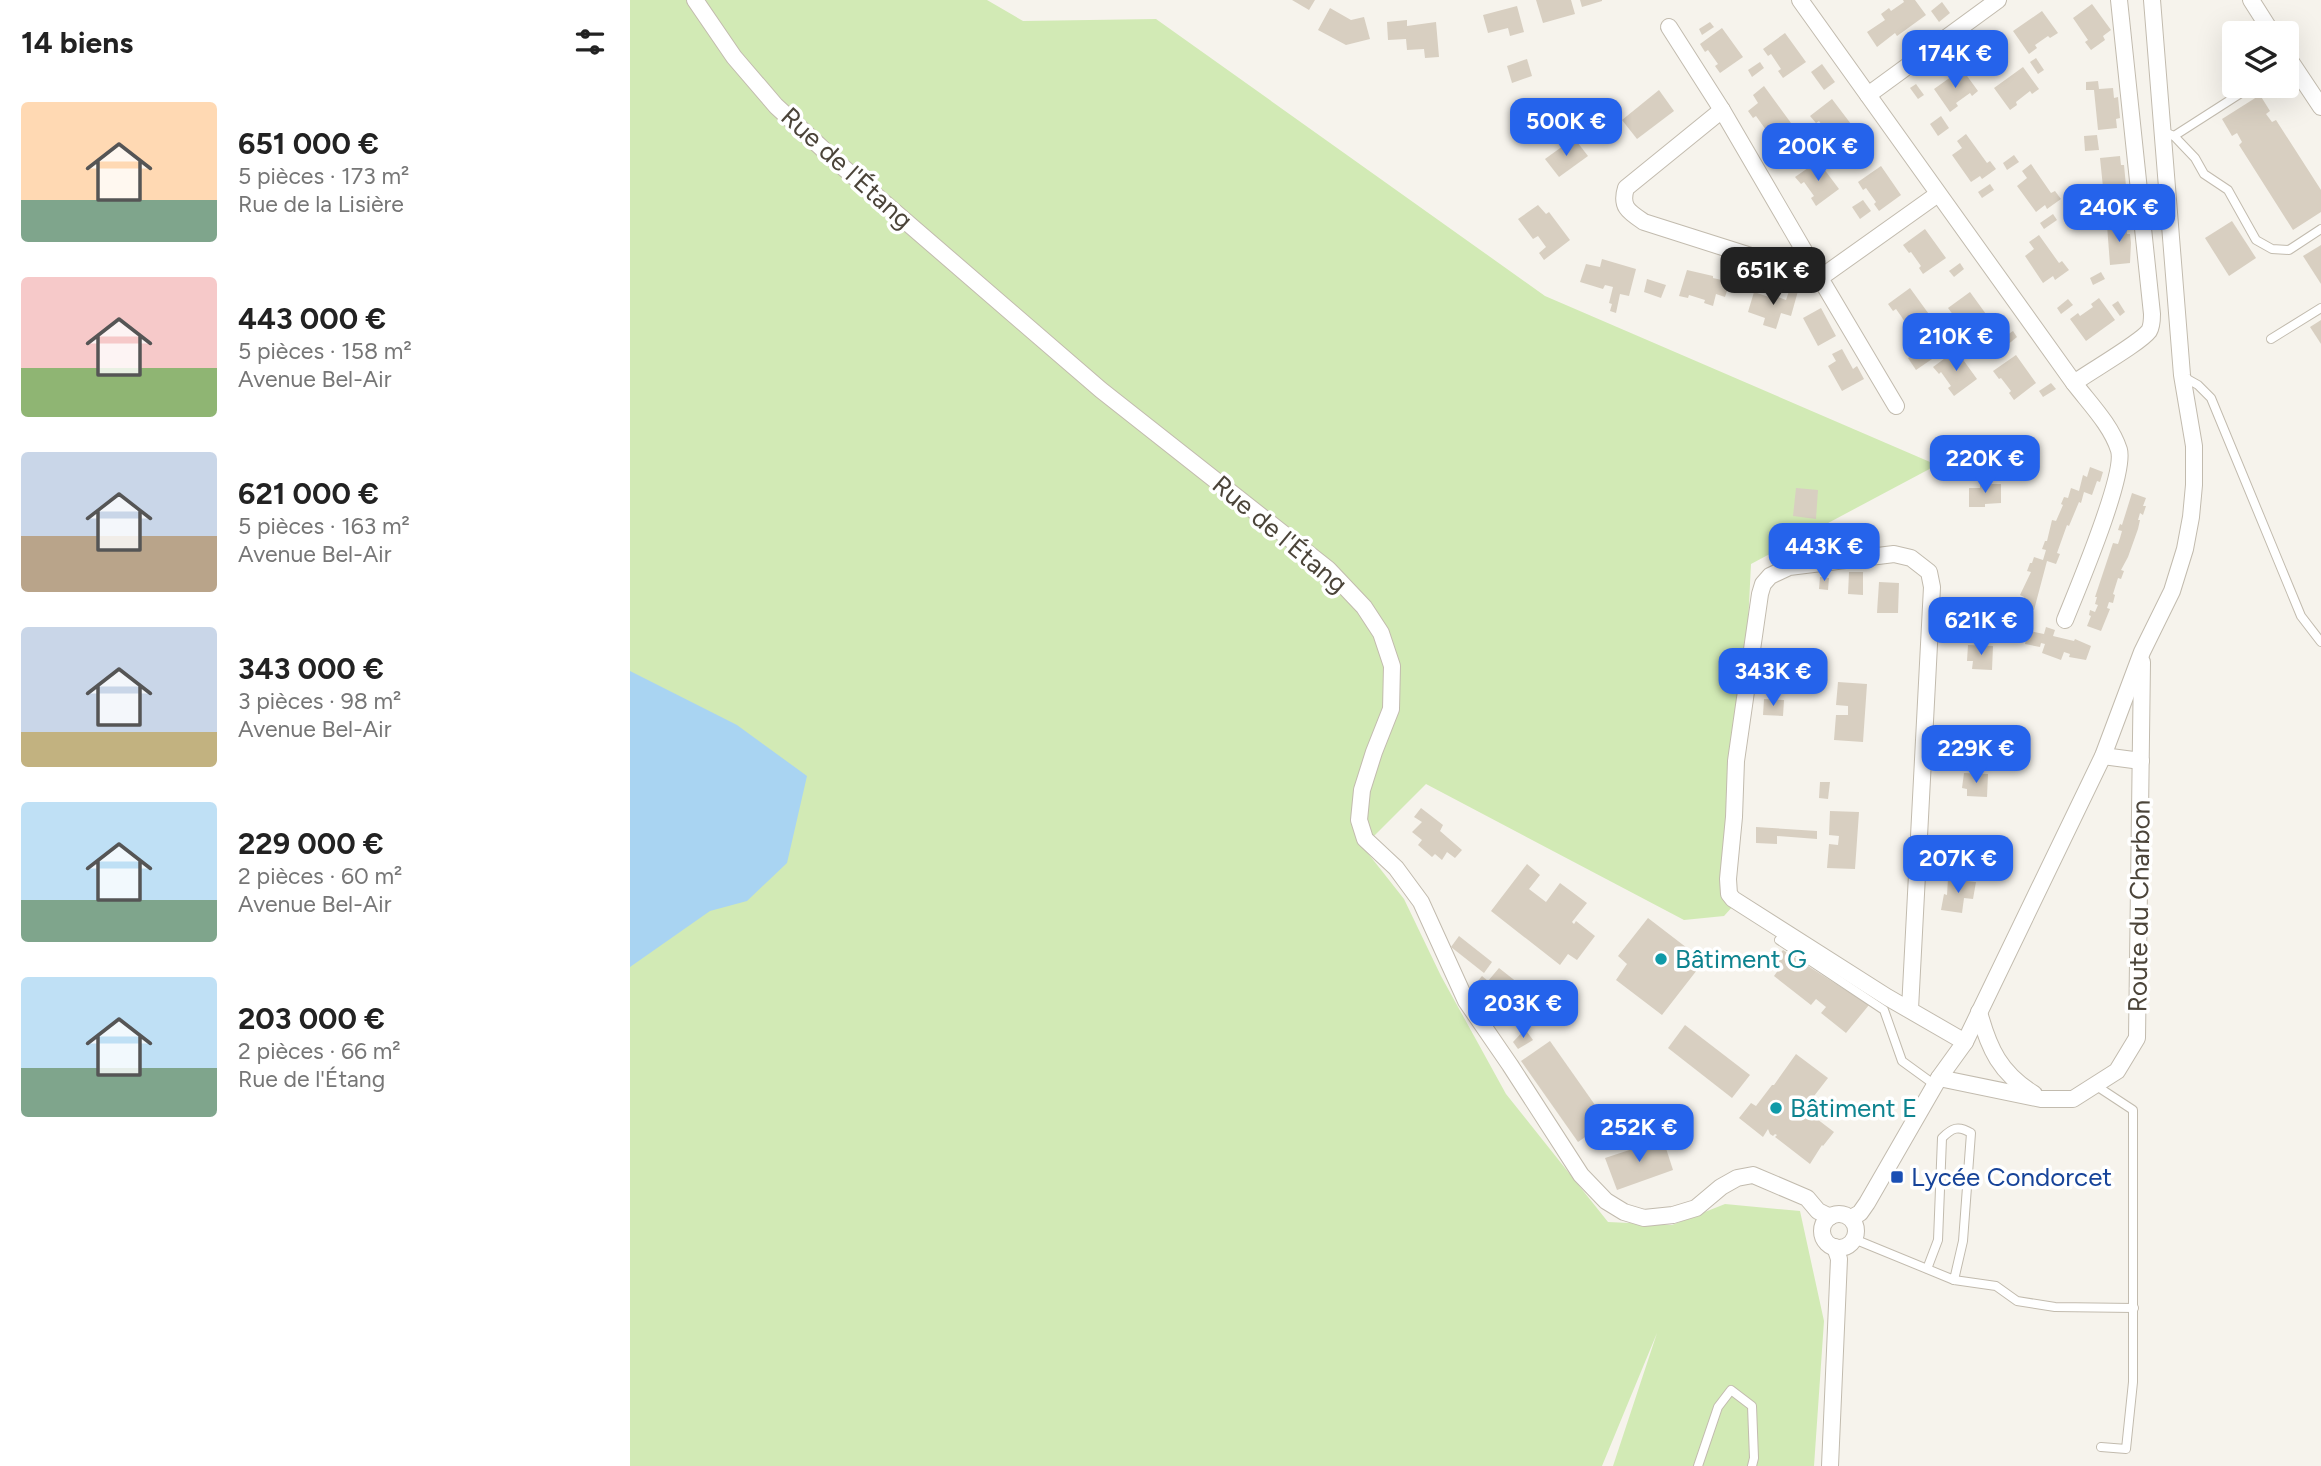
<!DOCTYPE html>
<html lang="fr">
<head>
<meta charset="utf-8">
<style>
  :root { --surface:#fff; --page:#f6f6f6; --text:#222; --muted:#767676; --accent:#2563eb }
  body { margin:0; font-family:Figtree,sans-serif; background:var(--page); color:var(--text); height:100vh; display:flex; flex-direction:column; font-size:26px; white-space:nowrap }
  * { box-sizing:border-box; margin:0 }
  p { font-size:23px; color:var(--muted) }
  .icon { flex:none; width:38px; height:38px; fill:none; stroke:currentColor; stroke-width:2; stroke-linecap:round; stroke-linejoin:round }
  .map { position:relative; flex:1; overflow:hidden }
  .panel { display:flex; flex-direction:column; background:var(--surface); width:630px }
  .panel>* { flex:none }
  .fabs { position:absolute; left:1592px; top:21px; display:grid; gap:14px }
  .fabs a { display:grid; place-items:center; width:77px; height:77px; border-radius:7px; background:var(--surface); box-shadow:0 7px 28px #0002; font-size:35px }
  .price { position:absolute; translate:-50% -60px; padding:0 16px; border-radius:14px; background:var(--accent); color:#fff; font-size:23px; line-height:46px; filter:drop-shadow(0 2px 4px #0008) }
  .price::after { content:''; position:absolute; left:50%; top:42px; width:21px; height:16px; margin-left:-10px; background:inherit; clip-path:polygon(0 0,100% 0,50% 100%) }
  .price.active { background:#222; color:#fff }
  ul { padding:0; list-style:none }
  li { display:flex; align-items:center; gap:21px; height:175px; padding:0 21px }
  li span { display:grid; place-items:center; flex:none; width:196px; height:140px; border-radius:7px; color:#555 }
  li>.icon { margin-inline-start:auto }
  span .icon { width:84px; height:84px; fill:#fffc; stroke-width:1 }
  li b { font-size:30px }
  h2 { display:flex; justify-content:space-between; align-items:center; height:84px; padding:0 21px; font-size:30px }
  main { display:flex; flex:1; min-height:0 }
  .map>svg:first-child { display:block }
</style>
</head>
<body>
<main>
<section class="panel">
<h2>14 biens<svg class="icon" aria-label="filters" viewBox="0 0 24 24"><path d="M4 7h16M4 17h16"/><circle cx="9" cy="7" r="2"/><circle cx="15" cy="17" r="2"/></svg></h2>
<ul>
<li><span style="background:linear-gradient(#ffd9b3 70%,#7fa58c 0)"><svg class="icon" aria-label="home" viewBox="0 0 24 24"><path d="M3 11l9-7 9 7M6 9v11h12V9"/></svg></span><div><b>651 000 €</b><p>5 pièces · 173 m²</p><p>Rue de la Lisière</p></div></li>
<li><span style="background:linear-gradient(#f6c9c9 65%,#8fb573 0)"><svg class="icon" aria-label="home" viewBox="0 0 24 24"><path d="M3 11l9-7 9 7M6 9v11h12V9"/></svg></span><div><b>443 000 €</b><p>5 pièces · 158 m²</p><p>Avenue Bel-Air</p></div></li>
<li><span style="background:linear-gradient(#c9d6e8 60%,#b9a48a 0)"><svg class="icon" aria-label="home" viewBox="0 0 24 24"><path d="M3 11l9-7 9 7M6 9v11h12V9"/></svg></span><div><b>621 000 €</b><p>5 pièces · 163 m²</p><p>Avenue Bel-Air</p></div></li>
<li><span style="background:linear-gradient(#c9d6e8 75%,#c2b280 0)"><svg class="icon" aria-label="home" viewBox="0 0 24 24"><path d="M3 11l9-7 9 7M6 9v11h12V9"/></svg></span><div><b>343 000 €</b><p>3 pièces · 98 m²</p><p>Avenue Bel-Air</p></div></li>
<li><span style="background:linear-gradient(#bfe0f5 70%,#7fa58c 0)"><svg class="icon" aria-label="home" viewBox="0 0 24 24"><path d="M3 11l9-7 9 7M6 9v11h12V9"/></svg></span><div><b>229 000 €</b><p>2 pièces · 60 m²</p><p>Avenue Bel-Air</p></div></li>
<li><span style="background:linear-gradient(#bfe0f5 65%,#7fa58c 0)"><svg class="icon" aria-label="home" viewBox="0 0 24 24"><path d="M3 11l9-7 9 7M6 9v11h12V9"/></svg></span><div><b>203 000 €</b><p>2 pièces · 66 m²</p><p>Rue de l'Étang</p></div></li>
</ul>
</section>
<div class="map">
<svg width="1691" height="1466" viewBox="0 0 1691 1466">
  <rect width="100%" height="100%" fill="#f6f3ec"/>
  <path fill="#d2eab5" d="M0,0H357L393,21L526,19L915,296L1307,465L1121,564L1104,905L1094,916L1054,920L796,784L733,847L774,899L811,976L876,1094L978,1222L1042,1225L1095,1204L1170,1211L1194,1321L1184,1466H983L1027,1333L972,1466H0Z"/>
  <path fill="#a9d4f2" d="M0,671L107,725L177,776L157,863L117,901L80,911L0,967Z"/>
  <g fill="#d8cfc1">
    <path d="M662,0H685L679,10Z"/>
    <path d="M906,0H941L945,14L913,23Z"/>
    <path d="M950,0H972V1L952,7Z"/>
    <path d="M1273,0H1285L1296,15L1274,31L1267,36L1265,33L1247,47L1237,32L1255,20L1251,14L1259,8L1261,11L1274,2Z"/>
    <path d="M1312,2L1320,13L1309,22L1301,11Z"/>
    <path d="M1462,4L1481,30L1473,36L1475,40L1461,50L1455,42L1458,40L1443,18Z"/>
    <path d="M887,6L894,32L880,36L878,28L858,33L853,15Z"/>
    <path d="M700,8L721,20L734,17L740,39L716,45L688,30Z"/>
    <path d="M1412,11L1428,33L1420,38L1418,36L1405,45L1407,48L1399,54L1383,31Z"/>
    <path d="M777,20V26L806,22L809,57L795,58L794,49L777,50L776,39L758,40L757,22Z"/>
    <path d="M1080,22L1084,27L1072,35L1069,29Z"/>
    <path d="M1092,28L1113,57L1090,73L1085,66L1088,64L1078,50L1075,52L1070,44Z"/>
    <path d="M1359,31L1366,41L1358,47L1351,37Z"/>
    <path d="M1155,33L1176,62L1153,78L1148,71L1151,69L1141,54L1138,56L1133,49Z"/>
    <path d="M1406,58L1414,70L1408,74L1400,62Z"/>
    <path d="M897,59L902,76L882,83L877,66Z"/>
    <path d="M1130,62L1134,68L1122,77L1118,70Z"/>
    <path d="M1192,64L1205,82L1194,90L1181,72Z"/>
    <path d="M1393,67L1409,89L1402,94L1400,91L1386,102L1387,105L1380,110L1364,88Z"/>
    <path d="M1332,69L1348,91L1342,96L1340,93L1326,103L1328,106L1320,112L1304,89Z"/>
    <path d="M1468,81L1469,89L1483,88L1484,98L1488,97L1490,118L1486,119L1487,128L1468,130L1464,90H1456V82Z"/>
    <path d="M1286,84L1294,95L1288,99L1280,88Z"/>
    <path d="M1134,86L1161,123L1138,139L1133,132L1136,130L1126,116L1123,118L1118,111L1128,103L1123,95Z"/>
    <path d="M1029,90L1044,111L1007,139L992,120Z"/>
    <path d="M1630,95L1640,111L1636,114L1642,122L1646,120L1691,190V212L1663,230L1609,145L1612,142L1607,133L1602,136L1592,119Z"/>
    <path d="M1202,99L1224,128L1201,145L1196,137L1199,135L1189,121L1186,123L1180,116Z"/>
    <path d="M1311,116L1319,128L1308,136L1300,124Z"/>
    <path d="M1336,134L1357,163L1360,161L1366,169L1352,179L1350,176L1341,182L1322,155L1332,148L1327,141Z"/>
    <path d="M1467,135L1469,150L1455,151L1454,136Z"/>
    <path d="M944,138L958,156L929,177L915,159Z"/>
    <path d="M1237,147L1241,153L1230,162L1225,155Z"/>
    <path d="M1384,155L1389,162L1377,170L1373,163Z"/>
    <path d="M1490,156L1491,165H1494L1496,186L1493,187L1494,196L1474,197L1470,158Z"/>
    <path d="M1188,161L1209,189L1186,206L1181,198L1184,196L1174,182L1171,184L1165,177Z"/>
    <path d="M1401,164L1421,193L1425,191L1431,199L1417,209L1415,205L1406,212L1387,186L1397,178L1392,171Z"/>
    <path d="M1251,166L1271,195L1249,211L1244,204L1246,202L1236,188L1233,190L1228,182Z"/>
    <path d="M1360,184L1364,190L1352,198L1348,192Z"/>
    <path d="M1233,200L1241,211L1230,219L1222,207Z"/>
    <path d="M1474,204L1475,219L1461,220L1460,205Z"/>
    <path d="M908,205L916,214L919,212L940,240L914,260L909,253L916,247L908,236L903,239L888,219Z"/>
    <path d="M1423,214L1427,220L1414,229L1410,223Z"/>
    <path d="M1602,221L1626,258L1599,276L1575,238Z"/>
    <path d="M1496,223L1497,234H1500L1501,243L1500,263L1480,265L1477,225Z"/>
    <path d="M1295,229L1316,258L1293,274L1289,268L1291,266L1281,252L1279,253L1273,245Z"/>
    <path d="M1409,235L1429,263L1432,261L1439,270L1425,280L1423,276L1413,283L1395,256L1404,249L1399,242Z"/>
    <path d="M1691,245V284L1673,256Z"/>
    <path d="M972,259L1006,269L999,296L990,294L986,313L980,311L982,304L979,303L983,287L975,285L973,289L950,282L956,264L970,267Z"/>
    <path d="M1330,263L1334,269L1324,277L1319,271Z"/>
    <path d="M1057,270L1083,276V278L1100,282L1095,297L1086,294L1083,306L1074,303L1075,300L1059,295L1058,298L1049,296Z"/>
    <path d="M1471,272L1475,279L1463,285L1460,278Z"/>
    <path d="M1017,279L1036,285L1031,298L1014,292Z"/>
    <path d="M1160,288L1168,291L1161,316L1151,313L1146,329L1133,325L1135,318L1118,312L1124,292L1139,297L1140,294L1156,300Z"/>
    <path d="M1280,288L1301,317L1279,333L1273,326L1276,324L1271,316L1266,309L1263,311L1258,304Z"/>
    <path d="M1340,292L1361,321L1339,337L1334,330L1336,329L1326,314L1324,316L1318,308Z"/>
    <path d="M1469,298L1485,320L1456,341L1440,319L1448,313L1450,316L1463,307L1461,304Z"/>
    <path d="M1438,299L1443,305L1431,314L1427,308Z"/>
    <path d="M1488,301L1495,312L1490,316L1482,305Z"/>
    <path d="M1191,308L1206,336L1188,346L1173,318Z"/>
    <path d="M1691,320V344L1680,327Z"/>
    <path d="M1383,331L1387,337L1376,346L1371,339Z"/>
    <path d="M1369,332L1373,338L1362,346L1358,339Z"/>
    <path d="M1297,345L1305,357L1286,370L1278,358Z"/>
    <path d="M1212,349L1223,369L1227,366L1234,379L1212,391L1198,366L1206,361L1202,354Z"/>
    <path d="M1326,350L1347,379L1324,396L1318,388L1321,386L1311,372L1309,374L1303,367Z"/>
    <path d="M1386,355L1406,383L1384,400L1379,393L1381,391L1371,378L1369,379L1363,371Z"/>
    <path d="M1421,383L1426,389L1413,397L1409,391Z"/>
    <path d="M1460,467L1473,472L1470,482L1467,481L1462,495L1454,492L1451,503L1449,502L1439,526L1437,525L1427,553L1430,554L1426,564L1417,561L1404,610L1391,606L1394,597L1390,595L1401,572L1397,571L1400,563H1402L1404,557L1413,560L1416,550L1412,549L1415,541H1417L1422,520L1426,521L1433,505L1431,504L1434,497L1438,498L1441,488L1449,491L1453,475L1457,477Z"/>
    <path d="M1350,484H1371V503L1355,504V507H1339V488H1350Z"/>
    <path d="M1166,488L1188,490L1186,519L1163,516Z"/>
    <path d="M1502,493L1516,498L1513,506H1516L1513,515L1510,513L1508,520H1510L1508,529L1498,557L1491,570L1494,571L1491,579L1488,578L1483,594L1485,595L1483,603L1479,602L1477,608L1480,609L1471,631L1457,626L1461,616L1459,615L1460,610L1465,612L1468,605L1465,604L1467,597H1465L1483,543L1488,544L1490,538L1492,531L1488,530L1490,524L1492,525Z"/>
    <path d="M1219,572H1233V595L1218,594Z"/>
    <path d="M1190,577L1199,578L1198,590L1189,589Z"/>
    <path d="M1249,582L1269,583L1268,613H1247Z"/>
    <path d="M1391,623L1395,625L1399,631L1414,634L1416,627L1425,630L1423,636L1444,641L1445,639L1461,646L1456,660L1439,657L1440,654L1434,652L1431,660L1412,653L1415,644L1411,643L1410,647L1395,644L1396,640L1386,636Z"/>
    <path d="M1338,645L1363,646L1362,670L1342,669L1343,661H1337Z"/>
    <path d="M1208,682L1237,684L1233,742L1204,740L1206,715H1218V706L1206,705Z"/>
    <path d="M1134,699L1154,700L1153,716L1133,715Z"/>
    <path d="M1334,773L1358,774L1357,797L1337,796V789L1332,788Z"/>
    <path d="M1190,782H1200L1198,799L1189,798Z"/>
    <path d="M791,808L813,825L810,831L832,850L825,858L817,852L812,860L805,854L802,857L788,845L792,840L782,832L792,822L784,817Z"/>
    <path d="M1200,811L1229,812L1225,869L1197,868L1199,844L1208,845L1209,836L1199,835Z"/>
    <path d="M1126,827L1187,831V839L1147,836V844L1126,843Z"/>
    <path d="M1367,848L1370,862L1349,865L1347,850Z"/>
    <path d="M897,864L910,875L899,889L916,902L930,883L957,903L942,922L944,924L946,921L965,936L947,960L938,954L930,965L861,911Z"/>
    <path d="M1318,879L1346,882L1343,899L1334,898L1332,913L1311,910L1314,894L1317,895Z"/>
    <path d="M1018,918L1074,961L1032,1015L986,980L997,964L988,956Z"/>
    <path d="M829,936L862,962L854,973L821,947Z"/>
    <path d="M1153,950L1239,1005L1216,1033L1191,1013L1196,1007L1186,999L1181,1005L1144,976L1149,969L1142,964Z"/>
    <path d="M869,968L915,1004L898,1028L851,990L852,989L846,983L852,976L858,981Z"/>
    <path d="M1055,1025L1120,1075L1102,1098L1038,1048Z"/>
    <path d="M895,1029L903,1040L888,1049L883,1042Z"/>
    <path d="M920,1041L977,1122L948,1142L891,1061Z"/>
    <path d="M1166,1054L1198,1078L1174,1109L1204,1132L1193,1146L1192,1145L1180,1164L1145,1137L1147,1135L1145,1134L1143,1136L1140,1134L1138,1129L1133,1137L1109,1118L1121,1103L1126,1106L1142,1085H1144Z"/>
    <path d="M1033,1139L1043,1170L987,1190L975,1158Z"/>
  </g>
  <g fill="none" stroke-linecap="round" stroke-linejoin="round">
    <g stroke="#c2bbae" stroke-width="10">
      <g id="lane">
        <path d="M1532,131L1544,136L1565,158L1574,174L1598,190L1626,240L1642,249L1659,250L1691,229"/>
        <path d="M1544,136L1622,86"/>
        <path d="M1641,339L1691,308"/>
        <path d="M1552,376L1568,385L1581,398L1671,616L1691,642"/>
        <path d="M1149,940L1254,1010L1272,1061L1305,1085"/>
        <path d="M1465,1085L1503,1110V1382L1496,1449L1471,1447"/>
        <path d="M1224,1239L1324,1280L1333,1241L1341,1133C1328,1125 1322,1128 1312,1138L1308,1240L1297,1269"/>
        <path d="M1324,1280L1366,1286L1387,1301L1425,1307L1504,1308"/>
        <path d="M1068,1466L1088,1407L1101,1390L1122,1406L1124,1458L1122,1466"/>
      </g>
    </g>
    <g stroke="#c2bbae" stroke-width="18">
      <g id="street">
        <path d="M65,0L104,57L146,106L207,162L471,390L698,569L734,607L751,633L762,666L761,709L744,752L732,790L729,820L735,839L766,868L791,902L836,1001L880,1065L951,1175L976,1201L994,1212L1014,1218L1043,1215L1066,1208L1091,1187L1107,1178L1123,1175L1177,1198L1188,1211L1200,1217"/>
        <path d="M1170,0L1444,383C1460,404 1481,425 1489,450C1496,475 1447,590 1435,620"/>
        <path d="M1621,0L1642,33"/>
        <path d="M1039,27L1092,110"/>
        <path d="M1657,56L1691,107"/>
        <path d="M1238,95L1368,0"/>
        <path d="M1444,383C1459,372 1510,343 1519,331C1522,326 1522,320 1522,314L1489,0"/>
        <path d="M1266,406L1190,278L1014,222C999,212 990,207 996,188L1092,110L1190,278L1308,194"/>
        <path d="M1473,756L1511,761"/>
        <path d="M1280,1009L1302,587L1299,572L1281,558L1264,554L1159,567L1140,576L1133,584L1130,594L1106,761L1104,817L1098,879L1099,894L1103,899L1257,997L1335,1042"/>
        <path d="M1349,1012C1359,1049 1370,1073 1404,1094"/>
        <path d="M1309,1078L1411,1099H1443L1487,1071L1507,1038L1512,662"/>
        <circle cx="1209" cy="1231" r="17"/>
        <path d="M1221,1218L1230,1213L1237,1203L1309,1078L1335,1042L1473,756L1512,652L1542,591L1555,549L1561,517L1564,485V446L1552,375L1522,0"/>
        <path d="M1200,1466L1209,1259L1205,1247"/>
      </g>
    </g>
    <use href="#lane" stroke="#fff" stroke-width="8"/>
    <use href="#street" stroke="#fff" stroke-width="16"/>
  </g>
  <g fill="#0f9aa8" stroke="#fff" stroke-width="2.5">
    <circle cx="1031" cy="959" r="7"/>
    <circle cx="1146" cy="1108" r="7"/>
  </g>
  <rect fill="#1a4fb4" stroke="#fff" stroke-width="2.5" x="1260" y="1170" width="14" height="14" rx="3.5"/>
  <g text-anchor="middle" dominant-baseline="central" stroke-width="7" stroke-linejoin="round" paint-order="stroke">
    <g font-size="26" fill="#4b4439" stroke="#fff">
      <text transform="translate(217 168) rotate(42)">Rue de l'Étang</text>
      <text transform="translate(650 534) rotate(40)">Rue de l'Étang</text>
      <text transform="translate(1509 906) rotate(-89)">Route du Charbon</text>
    </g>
    <g font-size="26" fill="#0d838f" stroke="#fff" text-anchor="start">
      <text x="1045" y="959">Bâtiment G</text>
      <text x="1160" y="1108">Bâtiment E</text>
    </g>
    <g font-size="26" fill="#164399" stroke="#fff" text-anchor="start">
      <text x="1281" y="1177">Lycée Condorcet</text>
    </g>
  </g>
</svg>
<div class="fabs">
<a><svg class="icon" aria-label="layers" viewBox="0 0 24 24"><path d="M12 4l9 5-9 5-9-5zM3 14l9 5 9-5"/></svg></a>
</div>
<b class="price" style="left:1325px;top:90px">174K €</b>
<b class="price" style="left:936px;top:158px">500K €</b>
<b class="price" style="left:1188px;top:183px">200K €</b>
<b class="price" style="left:1489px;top:244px">240K €</b>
<b class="price active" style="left:1143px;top:307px">651K €</b>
<b class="price" style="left:1326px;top:373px">210K €</b>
<b class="price" style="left:1355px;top:495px">220K €</b>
<b class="price" style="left:1194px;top:583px">443K €</b>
<b class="price" style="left:1351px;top:657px">621K €</b>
<b class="price" style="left:1143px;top:708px">343K €</b>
<b class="price" style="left:1346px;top:785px">229K €</b>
<b class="price" style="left:1328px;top:895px">207K €</b>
<b class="price" style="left:893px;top:1040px">203K €</b>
<b class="price" style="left:1009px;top:1164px">252K €</b>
</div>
</main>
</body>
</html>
